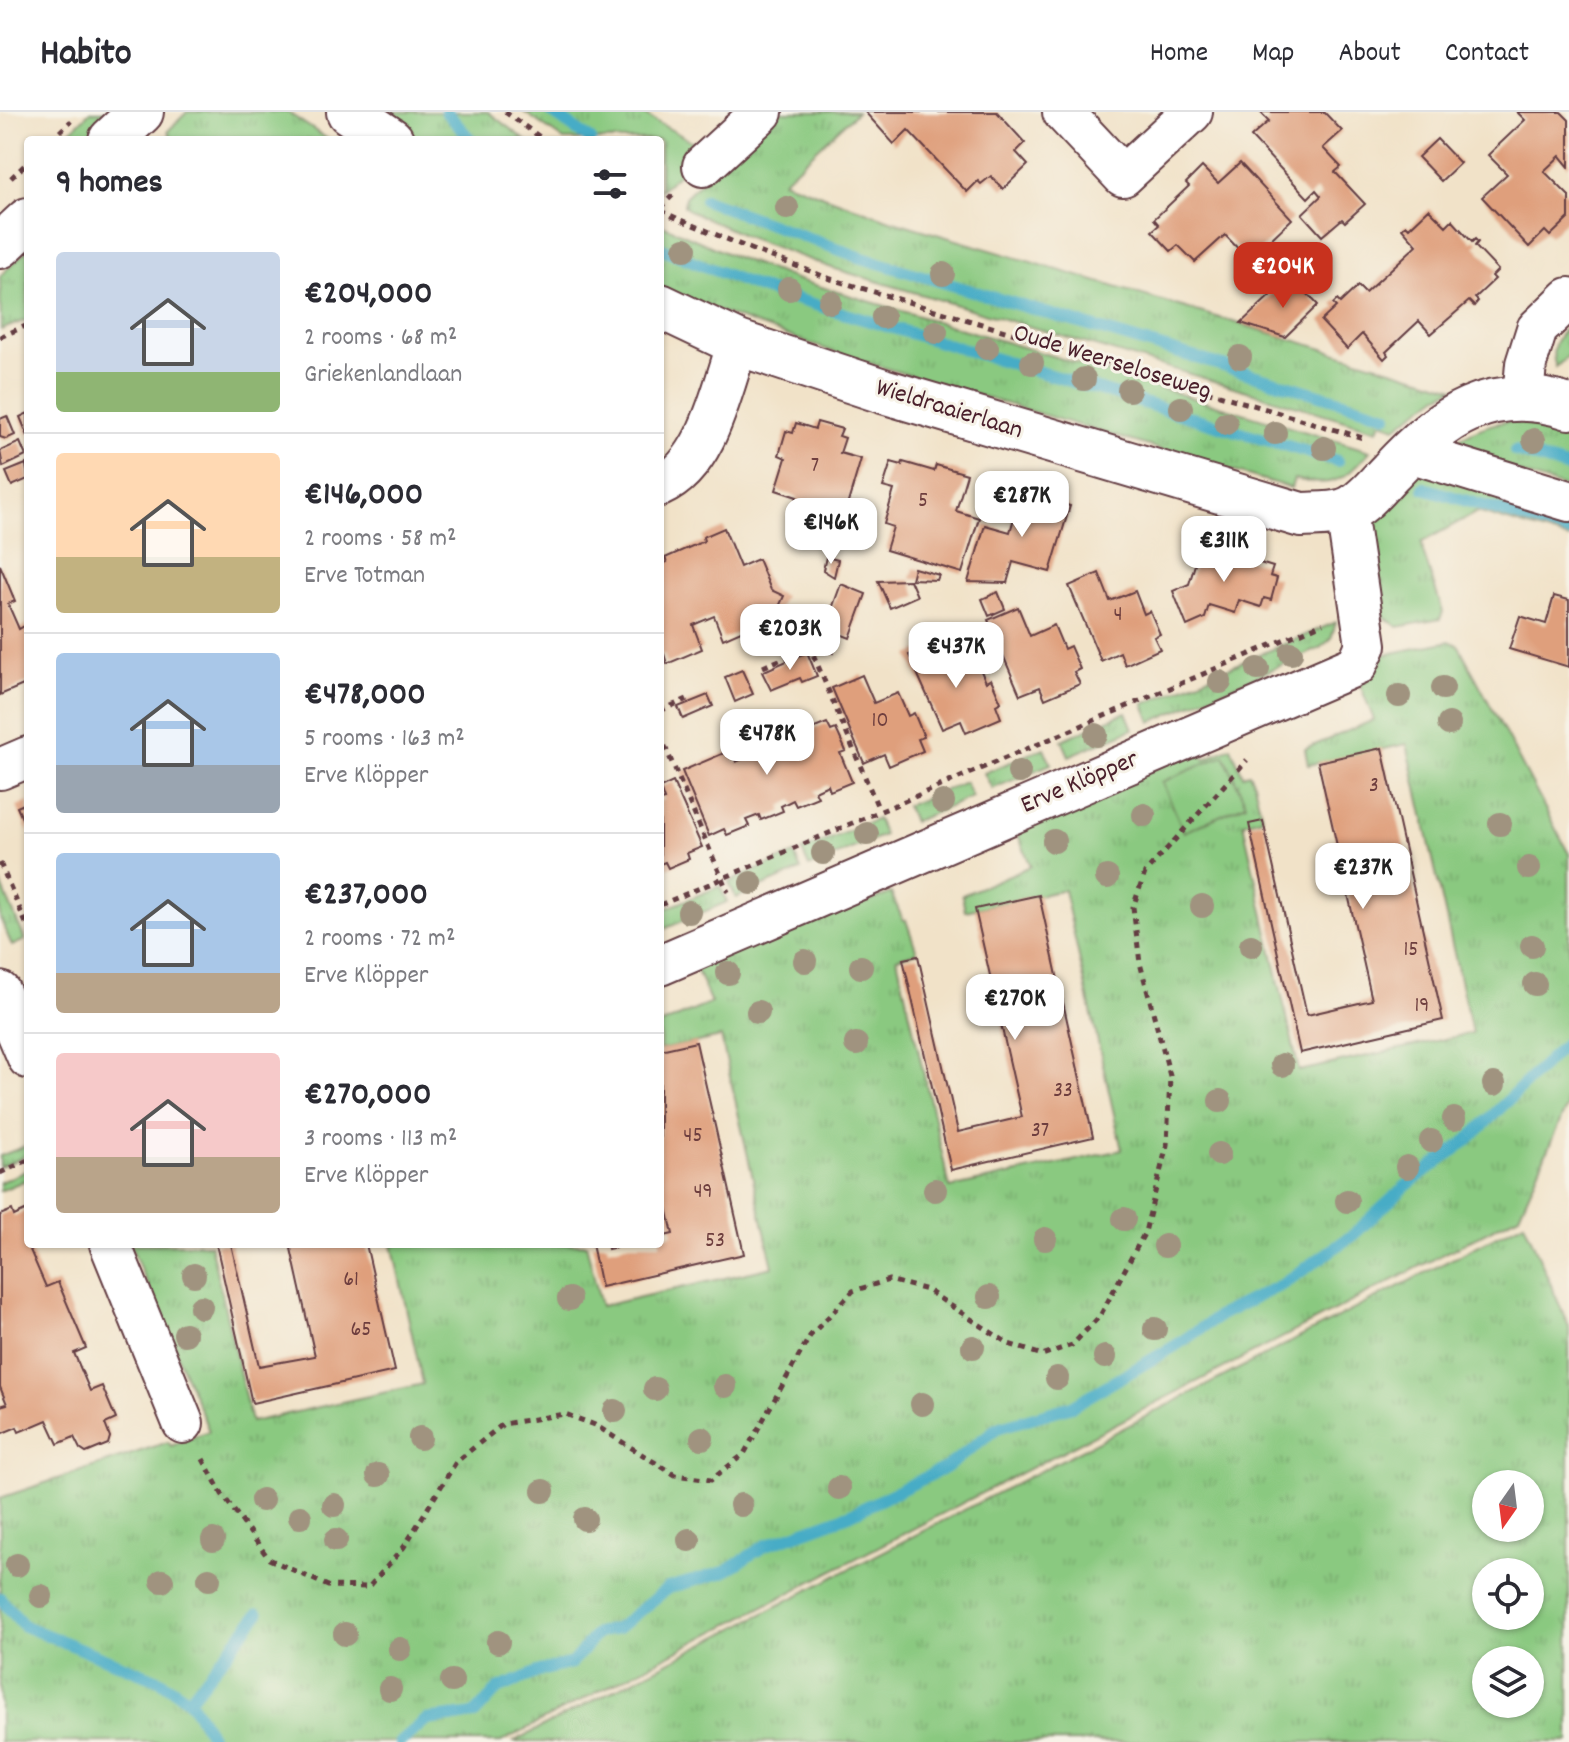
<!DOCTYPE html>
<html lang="en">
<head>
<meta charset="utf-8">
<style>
  :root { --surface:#fff; --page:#f2f2f3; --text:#2b2b33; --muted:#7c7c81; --line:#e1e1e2; --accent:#c8321e }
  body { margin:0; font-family:Dekko,sans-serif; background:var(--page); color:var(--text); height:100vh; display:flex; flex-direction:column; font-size:30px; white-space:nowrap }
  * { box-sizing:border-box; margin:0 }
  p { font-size:26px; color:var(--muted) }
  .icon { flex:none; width:44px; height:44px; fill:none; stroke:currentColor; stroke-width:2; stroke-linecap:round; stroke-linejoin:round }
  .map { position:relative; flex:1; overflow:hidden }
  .details { position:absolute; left:24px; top:24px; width:640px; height:1112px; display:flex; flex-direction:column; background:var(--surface); border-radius:8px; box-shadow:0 2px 6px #0004 }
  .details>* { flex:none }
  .needle { width:52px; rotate:194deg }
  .buttons { position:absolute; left:1472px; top:1358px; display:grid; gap:16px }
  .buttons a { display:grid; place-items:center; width:72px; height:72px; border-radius:50%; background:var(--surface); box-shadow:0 2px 6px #0004; font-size:40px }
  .price { position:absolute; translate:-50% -68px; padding:0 18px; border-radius:16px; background:#fff; color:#222; font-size:26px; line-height:52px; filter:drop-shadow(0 2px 4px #0008) }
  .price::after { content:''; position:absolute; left:50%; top:48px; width:24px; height:18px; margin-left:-12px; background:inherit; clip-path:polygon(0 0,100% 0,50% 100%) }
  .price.on { background:var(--accent); color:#fff }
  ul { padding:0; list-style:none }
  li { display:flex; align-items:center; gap:24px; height:200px; padding:0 32px }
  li+li { border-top:2px solid var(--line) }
  li span { display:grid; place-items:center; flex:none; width:224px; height:160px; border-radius:8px; color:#555 }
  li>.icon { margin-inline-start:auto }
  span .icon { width:96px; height:96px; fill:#fffc; stroke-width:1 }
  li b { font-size:34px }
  h2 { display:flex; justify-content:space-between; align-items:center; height:96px; padding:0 32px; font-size:34px }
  header { display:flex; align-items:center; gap:48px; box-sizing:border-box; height:112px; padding:0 40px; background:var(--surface); border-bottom:2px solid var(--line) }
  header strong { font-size:38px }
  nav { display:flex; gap:44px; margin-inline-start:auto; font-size:28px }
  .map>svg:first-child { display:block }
</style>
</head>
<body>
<header>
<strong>Habito</strong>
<nav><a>Home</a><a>Map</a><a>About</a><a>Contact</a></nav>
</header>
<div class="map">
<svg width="1569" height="1630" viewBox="0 0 1569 1630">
  <defs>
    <pattern id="grass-tufts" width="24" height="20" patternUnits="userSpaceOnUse" patternTransform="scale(2)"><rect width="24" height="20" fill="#8ac980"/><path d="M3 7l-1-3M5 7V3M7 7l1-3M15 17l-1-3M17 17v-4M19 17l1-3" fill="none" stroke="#79ac6f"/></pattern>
  </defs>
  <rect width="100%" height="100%" fill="#f7f3e8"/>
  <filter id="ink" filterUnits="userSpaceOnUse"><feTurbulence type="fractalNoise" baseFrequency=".0125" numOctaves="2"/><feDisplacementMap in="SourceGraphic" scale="16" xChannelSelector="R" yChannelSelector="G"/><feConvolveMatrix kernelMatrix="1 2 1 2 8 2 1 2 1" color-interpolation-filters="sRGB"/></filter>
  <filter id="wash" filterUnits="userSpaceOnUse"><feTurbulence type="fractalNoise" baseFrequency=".006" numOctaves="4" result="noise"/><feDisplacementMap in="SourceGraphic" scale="32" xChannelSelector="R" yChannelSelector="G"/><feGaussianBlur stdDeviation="1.8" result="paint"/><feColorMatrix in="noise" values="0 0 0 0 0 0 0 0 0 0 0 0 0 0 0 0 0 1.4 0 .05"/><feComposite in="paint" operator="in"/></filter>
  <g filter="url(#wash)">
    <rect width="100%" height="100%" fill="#f1e2c8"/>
    <g fill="url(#grass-tufts)" stroke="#6a7456" stroke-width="2" fill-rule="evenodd">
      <path d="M90,0H117L88,28H61Z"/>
      <path d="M187,0H287L329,28H172L168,19Z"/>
      <path d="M376,0H488L525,28H418Z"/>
      <path d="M524,0H639L702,35L699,45L660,78V28H564Z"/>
      <path d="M775,0H857L783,69L893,109L1455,276L1439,283L1396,315L1381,310L1378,318L832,156L745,124L690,99L684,94L685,85Z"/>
      <path d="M660,112L733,144L798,168L1370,339C1345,368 1333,377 1294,367L1291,376L848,245L690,189L660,175Z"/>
      <path d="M28,137V207L1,218L0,164Z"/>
      <path d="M1569,213V243L1556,255C1549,238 1556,225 1569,213Z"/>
      <path d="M1534,306L1569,314V377L1443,337C1476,315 1495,309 1534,306Z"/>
      <path d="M1423,355L1569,399V427L1477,400L1422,430L1423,440L1443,500L1440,507L1398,515L1377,500L1366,414L1371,405Z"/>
      <path d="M1336,510L1331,527L1319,537L1151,610L1144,592Z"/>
      <path d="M1450,529L1459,534L1569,742V989L1519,1103L501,1630H0V1386L168,1330L171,1334L209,1319L130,1132H210L251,1310L423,1272L392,1132H586L601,1194L773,1155L721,925L660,938V913L711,891L695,854L858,784L863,792L891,781L903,808H906L917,840L897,846L950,1076L1122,1038L1064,778L965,799L962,783L1031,754L1015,716L1199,638L1205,647L1231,635L1243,663L1249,661L1254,671L1262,706L1243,711L1299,959L1472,921L1407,632L1308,653L1305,637L1374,608L1359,570L1374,559L1383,543Z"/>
      <path d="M1126,600L1133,617L1069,644L1062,628Z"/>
      <path d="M1044,636L1051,652L992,677L984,661Z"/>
      <path d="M965,670L972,685L913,710L906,694Z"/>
      <path d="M877,707L884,723L809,755L802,739Z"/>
      <path d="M794,742L801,758L736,786L729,770Z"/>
      <path d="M0,769L25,828L12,834L0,806Z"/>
      <path d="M720,774L727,790L664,817L660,799Z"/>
      <path d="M28,1033V1043L0,1055V1044Z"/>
      <path d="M28,1058V1067L0,1079V1070Z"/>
      <path d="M1524,1110L1569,1215V1630H513ZM1486,1372H1530V1416H1486ZM1486,1460H1530V1504H1486ZM1486,1548H1530V1592H1486Z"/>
    </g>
    <path fill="#8ac980" stroke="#6a7456" stroke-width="2" d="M1224,643L1246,692L1184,720L1162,670Z"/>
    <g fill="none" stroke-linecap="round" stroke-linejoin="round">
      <g stroke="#46acc6" stroke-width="12">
        <path d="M446,0L471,28"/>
        <path d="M551,0L591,28"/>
        <path d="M705,88L862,146L1387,303"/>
        <path d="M660,136L759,176L1337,349"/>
        <path d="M1515,339L1569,356"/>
        <path d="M1424,376L1569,420"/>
        <path d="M0,1486L24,1514L161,1569L189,1588"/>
        <path d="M211,1630L209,1620L189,1588L258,1502"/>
        <path d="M400,1630L426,1608L475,1602L498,1577L540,1559L572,1551L597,1521L618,1516L668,1476L724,1460L766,1433L849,1403L947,1355L997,1316L1072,1294L1175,1234L1222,1202L1283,1172L1353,1123L1406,1074L1468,1028L1569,928"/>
      </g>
    </g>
    <g id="blocks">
      <g fill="#df9f7b">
        <path d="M865,0H997L1025,31L1016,40L1028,53L1003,77L991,64L981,72L978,69L967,80L908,18L894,32Z"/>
        <path d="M1260,0H1324L1342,19L1323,36L1341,55L1335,60L1365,92L1345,110L1342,107L1322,124L1302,102L1321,84L1316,78L1308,86L1251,25L1269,9Z"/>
        <path d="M1517,0H1561L1569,8V55L1560,44L1544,59L1569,84V106L1550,124L1545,119L1529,135L1482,85L1507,62L1488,43L1525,8Z"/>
        <path d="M1437,27L1460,51L1441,69L1418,45Z"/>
        <path d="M1240,51L1292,107L1249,148L1225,123L1195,150L1178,133L1171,139L1152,119L1159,113L1154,107L1189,74L1186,71L1202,55L1218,71Z"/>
        <path d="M1429,97L1446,114L1452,108L1472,130L1475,127L1478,130L1475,134L1498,158L1492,164L1495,167L1475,186L1478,189L1474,194L1469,189L1431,222L1419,209L1386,240L1388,243L1384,247L1362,222L1347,237L1321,209L1336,195L1333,192L1337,188L1340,191L1358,174L1365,181L1417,133L1402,116L1406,113L1409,116Z"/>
        <path d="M1291,164L1318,193L1285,225L1241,211Z"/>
        <path d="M28,301V324L20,305Z"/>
        <path d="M7,304L15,323L6,327L0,325V307Z"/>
        <path d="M817,310L842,317L839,324L845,326L840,341L861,347L836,431L787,417L797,385L776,378L786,346L779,343L786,319L793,321L796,311L815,317Z"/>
        <path d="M20,330L26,344L3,355L0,339Z"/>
        <path d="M891,350L902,353L903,350L934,359L936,353L967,362L956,399L979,406L962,461L886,438L893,415L884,412L894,378L883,375Z"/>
        <path d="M26,352L28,367L12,374L6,360Z"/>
        <path d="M1028,375L1054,382L1052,389L1070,394L1050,460L1013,450L1007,471L968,470L985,413L1010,420L1022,379L1026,381Z"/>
        <path d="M724,416L740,455L758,447L771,478L784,484L772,510L760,505L746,510L748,516L723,527L714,504L693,513L702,537L667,552L664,542L660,543V453L667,450L665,446L704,429L703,425Z"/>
        <path d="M1201,433L1273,455L1270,464L1277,466L1271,488L1264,486L1261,495L1239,488L1235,501L1209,493L1205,506L1187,514L1173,479L1189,472Z"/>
        <path d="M826,445L838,448L834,465L823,458Z"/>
        <path d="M0,453L15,489L8,492L19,517L26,513L28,519V571L0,583Z"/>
        <path d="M914,456L939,463L937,468L911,467Z"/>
        <path d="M1099,461L1110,489L1135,479L1144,502L1150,499L1160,522L1154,525L1160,537L1125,553L1120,540L1101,549L1069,474Z"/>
        <path d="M910,468L917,484L890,496L878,469Z"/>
        <path d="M841,472L866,482L850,526L825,516Z"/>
        <path d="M998,480L1005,497L989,504L982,487Z"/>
        <path d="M1554,484L1569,488V555L1509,537L1520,504L1546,512Z"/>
        <path d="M1018,495L1030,524L1054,513L1064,537L1070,534L1080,557L1074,560L1080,572L1045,587L1040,575L1020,583L988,508Z"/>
        <path d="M823,520L840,527L833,541L816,534Z"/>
        <path d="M940,530L951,558L976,548L986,570L991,567L1001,590L996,593L1001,606L966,621L961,609L942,617L909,543Z"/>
        <path d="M807,540L817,564L802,570L800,566L771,578L762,560Z"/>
        <path d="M742,558L753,582L735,590L725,565Z"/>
        <path d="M862,563L874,591L898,581L908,604L914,601L924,625L918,627L923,639L889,654L884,642L864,651L832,576Z"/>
        <path d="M708,583L713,594L683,607L678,595Z"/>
        <path d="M800,609L805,620L827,611L831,619L836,617L846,639L840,641L852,670L830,679L828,673L815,679L818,685L796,694L793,688L781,694L783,699L761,708L759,703L746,708L749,714L727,723L724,717L709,724L682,659L731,638L736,650L756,641L751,630Z"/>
        <path d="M1382,636L1443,908L1300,941L1249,712L1263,709L1307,903L1372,888L1318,650Z"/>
        <path d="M673,670L702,735L687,741L689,747L668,756L665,750L660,752V689L664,688L660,676Z"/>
        <path d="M28,690V720L17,695Z"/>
        <path d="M1039,783L1093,1025L951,1058L903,847L918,844L958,1020L1022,1005L975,797Z"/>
        <path d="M696,930L744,1142L601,1175L592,1132H607L608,1137L630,1132H660V1125L673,1122L660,1065V938Z"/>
        <path d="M12,1098L14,1104L27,1098L28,1132H44L30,1138L46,1175L58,1170L86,1236L74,1241L90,1279L102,1274L116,1307L105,1312L110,1325L108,1332L86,1341L80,1337L74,1325L58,1332L47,1308L19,1320L17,1315L0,1322V1294L7,1292L0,1275V1103Z"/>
        <path d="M216,1132H231L259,1254L315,1244L290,1132H366L395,1259L252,1291Z"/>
      </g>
    </g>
  </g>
  <g filter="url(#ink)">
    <use href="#blocks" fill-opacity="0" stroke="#633c43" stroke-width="2"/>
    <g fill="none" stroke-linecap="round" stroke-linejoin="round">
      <g stroke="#633c43" stroke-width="44">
        <g id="minor">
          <path d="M1063,0L1123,64L1192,0"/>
          <path d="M703,54L762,0"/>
          <path d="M1523,286L1526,252L1537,217L1569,186"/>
          <path d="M1409,340L1569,389"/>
          <path d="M660,374C708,353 722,276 738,231"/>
          <path d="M0,657L28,645"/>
          <path d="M660,853L1357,553L1366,533L1346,399"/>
          <path d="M0,880L28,946"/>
          <path d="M110,1132L183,1311"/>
        </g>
      </g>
      <g stroke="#633c43" stroke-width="48">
        <g id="tertiary">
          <path d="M349,0L391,28"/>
          <path d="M111,28L141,0"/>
          <path d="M0,134L28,108"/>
          <path d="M660,194L738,231L883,279L1301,403C1315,402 1332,403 1344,399C1362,394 1378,372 1391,359C1442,304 1491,270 1569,295"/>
        </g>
      </g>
      <g stroke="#633c43" stroke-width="5" stroke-dasharray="6 6" stroke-linecap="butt">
        <path d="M505,0L544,28"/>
        <path d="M51,28L71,9"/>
        <path d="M11,66L28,50"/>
        <path d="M660,96L674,82"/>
        <path d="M660,99L748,136L831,167L1363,326"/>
        <path d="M0,225L28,213"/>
        <path d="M763,555L810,535L879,698"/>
        <path d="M660,599L687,587"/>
        <path d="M660,623L728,780"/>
        <path d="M0,751L28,816"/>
        <path d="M660,793L1323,511"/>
        <path d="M0,1061L28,1048"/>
        <path d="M203,1347L222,1382L269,1447L328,1474L369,1475L404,1435L456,1350L503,1312L565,1302L595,1313L675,1363L711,1368L744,1342L810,1224L853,1179L889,1168L927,1178L1009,1232L1042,1243L1072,1233L1100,1204L1145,1120L1167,1033L1170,964L1140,851L1133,795L1145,761L1247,648"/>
      </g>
      <use href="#minor" stroke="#fff" stroke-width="40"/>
      <use href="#tertiary" stroke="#fff" stroke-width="44"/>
    </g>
    <g fill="#a0937f">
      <circle cx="787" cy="96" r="12"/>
      <circle cx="685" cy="137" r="12"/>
      <circle cx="943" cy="162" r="12"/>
      <circle cx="789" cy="177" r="12"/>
      <circle cx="830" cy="190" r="12"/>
      <circle cx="883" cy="205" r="12"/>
      <circle cx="936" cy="220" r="12"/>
      <circle cx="987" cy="236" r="12"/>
      <circle cx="1240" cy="245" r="12"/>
      <circle cx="1032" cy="251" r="12"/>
      <circle cx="1084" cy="267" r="12"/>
      <circle cx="1129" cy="278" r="12"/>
      <circle cx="1181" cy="296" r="12"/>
      <circle cx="1226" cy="311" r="12"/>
      <circle cx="1275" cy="321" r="12"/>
      <circle cx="1534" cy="328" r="12"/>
      <circle cx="1324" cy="336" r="12"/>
      <circle cx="1291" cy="541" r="12"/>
      <circle cx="1258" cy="557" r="12"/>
      <circle cx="1220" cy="570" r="12"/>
      <circle cx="1443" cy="576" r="12"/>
      <circle cx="1399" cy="584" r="12"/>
      <circle cx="1449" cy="612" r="12"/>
      <circle cx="1096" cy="623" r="12"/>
      <circle cx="1019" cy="660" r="12"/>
      <circle cx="943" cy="690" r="12"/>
      <circle cx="1144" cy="703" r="12"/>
      <circle cx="1500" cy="712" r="12"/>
      <circle cx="867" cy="722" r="12"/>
      <circle cx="1054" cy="729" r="12"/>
      <circle cx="823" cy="741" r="12"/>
      <circle cx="1529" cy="756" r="12"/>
      <circle cx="1107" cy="765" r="12"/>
      <circle cx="751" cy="771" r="12"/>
      <circle cx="1202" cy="794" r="12"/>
      <circle cx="689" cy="800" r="12"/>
      <circle cx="1251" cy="834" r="12"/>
      <circle cx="1532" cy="834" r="12"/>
      <circle cx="805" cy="849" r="12"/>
      <circle cx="861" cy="855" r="12"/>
      <circle cx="728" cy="861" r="12"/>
      <circle cx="1535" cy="872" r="12"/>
      <circle cx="758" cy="900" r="12"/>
      <circle cx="856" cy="932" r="12"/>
      <circle cx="1282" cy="953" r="12"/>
      <circle cx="1494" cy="972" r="12"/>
      <circle cx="1220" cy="989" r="12"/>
      <circle cx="1454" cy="1007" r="12"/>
      <circle cx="1431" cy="1029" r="12"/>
      <circle cx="1219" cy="1042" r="12"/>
      <circle cx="1407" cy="1055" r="12"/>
      <circle cx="935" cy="1078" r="12"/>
      <circle cx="1347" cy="1089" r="12"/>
      <circle cx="1124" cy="1107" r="12"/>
      <circle cx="1045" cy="1127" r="12"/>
      <circle cx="1165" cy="1134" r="12"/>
      <circle cx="194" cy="1163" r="12"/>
      <circle cx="989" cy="1185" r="12"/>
      <circle cx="569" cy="1187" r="12"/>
      <circle cx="201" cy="1195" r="12"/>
      <circle cx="1155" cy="1217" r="12"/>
      <circle cx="185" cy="1222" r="12"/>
      <circle cx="973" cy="1235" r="12"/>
      <circle cx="1105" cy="1245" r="12"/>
      <circle cx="1057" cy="1266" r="12"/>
      <circle cx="725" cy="1274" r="12"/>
      <circle cx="655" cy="1277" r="12"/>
      <circle cx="922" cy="1292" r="12"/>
      <circle cx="615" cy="1299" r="12"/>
      <circle cx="420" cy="1326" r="12"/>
      <circle cx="702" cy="1326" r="12"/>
      <circle cx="378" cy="1363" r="12"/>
      <circle cx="839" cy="1376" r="12"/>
      <circle cx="543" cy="1379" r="12"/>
      <circle cx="262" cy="1388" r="12"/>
      <circle cx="334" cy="1393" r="12"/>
      <circle cx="741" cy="1393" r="12"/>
      <circle cx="300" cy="1405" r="12"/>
      <circle cx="585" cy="1407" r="12"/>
      <circle cx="213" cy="1428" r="12"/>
      <circle cx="336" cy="1428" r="12"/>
      <circle cx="689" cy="1428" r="12"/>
      <circle cx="17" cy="1453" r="12"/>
      <circle cx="209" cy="1467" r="12"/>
      <circle cx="162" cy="1469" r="12"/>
      <circle cx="41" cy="1484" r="12"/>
      <circle cx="345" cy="1522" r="12"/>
      <circle cx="498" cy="1530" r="12"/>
      <circle cx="400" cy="1537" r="12"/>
      <circle cx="452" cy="1569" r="12"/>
      <circle cx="390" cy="1577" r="12"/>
    </g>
  </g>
  <g text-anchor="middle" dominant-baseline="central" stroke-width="6" stroke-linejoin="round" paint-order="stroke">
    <g font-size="22" fill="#6f3f3f">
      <text x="815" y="354">7</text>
      <text x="923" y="389">5</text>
      <text x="1118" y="503">4</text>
      <text x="880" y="609">10</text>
      <text x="1374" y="674">3</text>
      <text x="1411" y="838">15</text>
      <text x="1422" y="894">19</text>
      <text x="1063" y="979">33</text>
      <text x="1040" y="1019">37</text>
      <text x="693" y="1024">45</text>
      <text x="703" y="1080">49</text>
      <text x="715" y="1129">53</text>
      <text x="351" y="1168">61</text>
      <text x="361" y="1218">65</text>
    </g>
    <g font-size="26" fill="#4a1f2b" stroke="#f7f3e8">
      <text transform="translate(1112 251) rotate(17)">Oude Weerseloseweg</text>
      <text transform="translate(949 298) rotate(17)">Wieldraaierlaan</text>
      <text transform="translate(1080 671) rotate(-23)">Erve Klöpper</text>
    </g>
  </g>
</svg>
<div class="buttons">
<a><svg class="needle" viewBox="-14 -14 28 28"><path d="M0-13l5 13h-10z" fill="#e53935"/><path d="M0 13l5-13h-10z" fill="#7c7c81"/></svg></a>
<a><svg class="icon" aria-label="locate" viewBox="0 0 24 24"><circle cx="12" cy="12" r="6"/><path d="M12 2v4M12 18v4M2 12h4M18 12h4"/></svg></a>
<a><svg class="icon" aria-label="layers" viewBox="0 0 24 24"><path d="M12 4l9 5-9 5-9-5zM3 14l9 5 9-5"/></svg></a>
</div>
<b class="price on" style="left:1283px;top:198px">€204K</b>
<b class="price" style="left:1022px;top:427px">€287K</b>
<b class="price" style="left:831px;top:454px">€146K</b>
<b class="price" style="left:1224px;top:472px">€311K</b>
<b class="price" style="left:790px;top:560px">€203K</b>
<b class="price" style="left:956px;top:578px">€437K</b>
<b class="price" style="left:767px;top:665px">€478K</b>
<b class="price" style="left:1363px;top:799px">€237K</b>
<b class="price" style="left:1015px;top:930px">€270K</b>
<section class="details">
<h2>9 homes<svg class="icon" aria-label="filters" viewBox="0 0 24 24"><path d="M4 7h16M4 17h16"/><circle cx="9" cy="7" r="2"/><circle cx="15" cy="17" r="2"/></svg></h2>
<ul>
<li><span style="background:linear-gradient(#c9d6e8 75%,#8fb573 0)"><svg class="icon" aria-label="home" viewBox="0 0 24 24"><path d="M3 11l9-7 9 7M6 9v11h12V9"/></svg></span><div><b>€204,000</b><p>2 rooms · 68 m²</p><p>Griekenlandlaan</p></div></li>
<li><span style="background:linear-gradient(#ffd9b3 65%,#c2b280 0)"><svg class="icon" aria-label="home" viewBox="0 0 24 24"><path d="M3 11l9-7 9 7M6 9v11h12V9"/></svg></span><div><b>€146,000</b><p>2 rooms · 58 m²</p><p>Erve Totman</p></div></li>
<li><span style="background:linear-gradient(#a9c7e8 70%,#9aa5b1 0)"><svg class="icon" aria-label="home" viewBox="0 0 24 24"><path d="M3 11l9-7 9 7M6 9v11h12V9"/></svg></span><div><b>€478,000</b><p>5 rooms · 163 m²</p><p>Erve Klöpper</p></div></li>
<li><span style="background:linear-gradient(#a9c7e8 75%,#b9a48a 0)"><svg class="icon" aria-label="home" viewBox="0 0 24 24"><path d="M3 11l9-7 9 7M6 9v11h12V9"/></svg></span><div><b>€237,000</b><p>2 rooms · 72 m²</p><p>Erve Klöpper</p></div></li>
<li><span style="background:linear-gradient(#f6c9c9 65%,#b9a48a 0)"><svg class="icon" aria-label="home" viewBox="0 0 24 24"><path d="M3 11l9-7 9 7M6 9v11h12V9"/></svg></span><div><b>€270,000</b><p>3 rooms · 113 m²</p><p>Erve Klöpper</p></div></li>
</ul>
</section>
</div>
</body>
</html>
